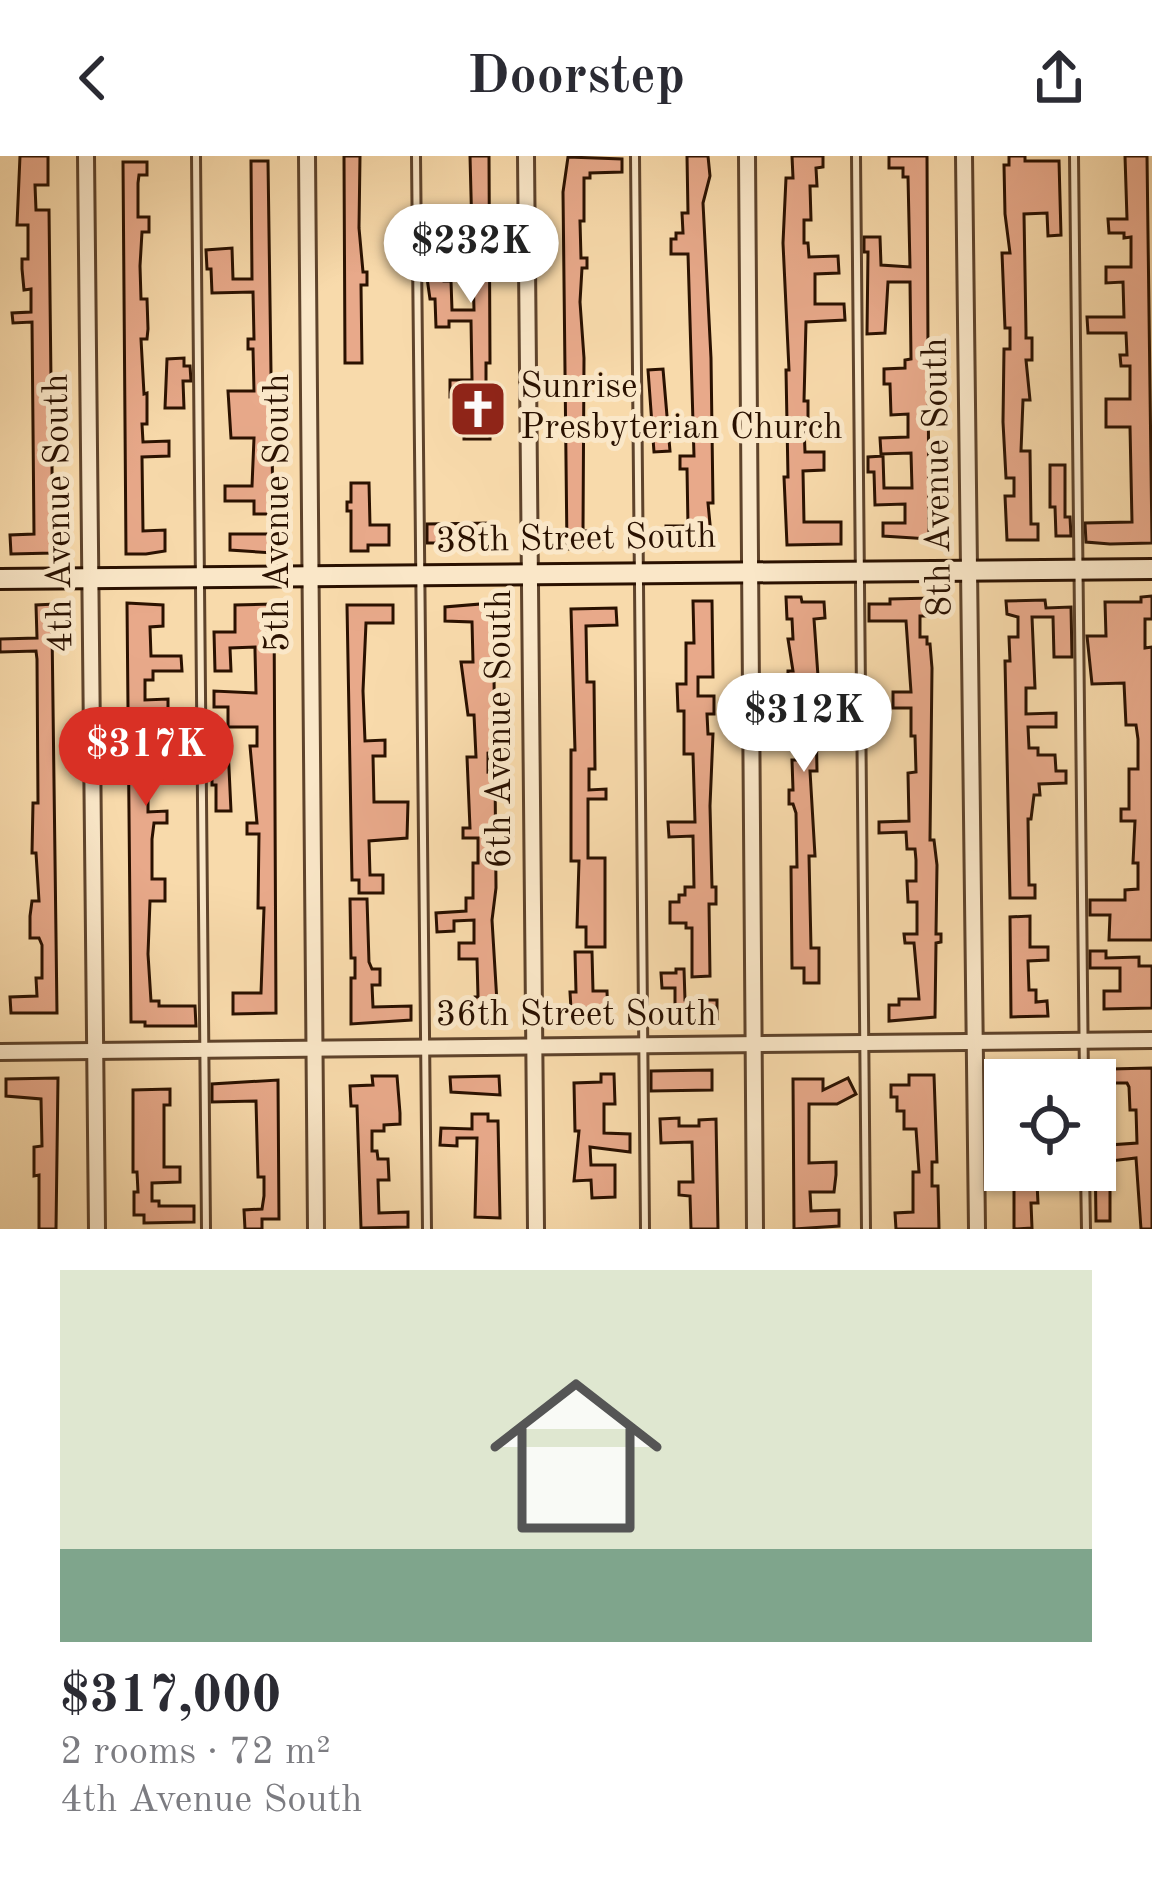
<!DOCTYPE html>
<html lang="en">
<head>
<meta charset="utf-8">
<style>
  :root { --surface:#fff; --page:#f2f2f3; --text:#2b2b33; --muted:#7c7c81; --accent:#d93025 }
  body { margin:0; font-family:"Old Standard TT",serif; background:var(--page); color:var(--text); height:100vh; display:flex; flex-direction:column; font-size:45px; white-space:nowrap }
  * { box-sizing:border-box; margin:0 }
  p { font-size:39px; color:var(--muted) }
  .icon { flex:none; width:66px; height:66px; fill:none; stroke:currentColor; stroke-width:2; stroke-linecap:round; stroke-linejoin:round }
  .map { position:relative; height:1073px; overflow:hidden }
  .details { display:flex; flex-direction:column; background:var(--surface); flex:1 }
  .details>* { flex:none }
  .controls { position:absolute; left:984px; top:903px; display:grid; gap:24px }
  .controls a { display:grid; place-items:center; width:132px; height:132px; border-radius:0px; background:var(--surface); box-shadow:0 3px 9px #0004; font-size:60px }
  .price { position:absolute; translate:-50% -102px; padding:0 27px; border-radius:42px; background:#fff; color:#222; font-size:39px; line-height:78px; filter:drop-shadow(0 3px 6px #0008) }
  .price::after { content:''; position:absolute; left:50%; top:72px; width:36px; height:27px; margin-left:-18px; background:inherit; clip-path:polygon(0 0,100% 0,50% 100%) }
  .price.on { background:var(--accent); color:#fff }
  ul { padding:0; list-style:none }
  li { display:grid; align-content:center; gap:24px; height:636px; padding:0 60px }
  li span { display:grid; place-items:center; height:372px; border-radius:0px; color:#555 }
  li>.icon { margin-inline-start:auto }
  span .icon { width:216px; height:216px; fill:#fffc; stroke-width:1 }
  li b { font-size:51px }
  header { display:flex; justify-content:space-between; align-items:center; height:156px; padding:0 60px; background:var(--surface); font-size:54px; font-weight:600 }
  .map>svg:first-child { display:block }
</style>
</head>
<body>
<header><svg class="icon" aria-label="back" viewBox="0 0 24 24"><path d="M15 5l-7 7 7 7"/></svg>Doorstep<svg class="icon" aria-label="share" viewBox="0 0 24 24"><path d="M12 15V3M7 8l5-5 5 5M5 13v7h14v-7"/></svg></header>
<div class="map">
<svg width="1152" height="1073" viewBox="0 0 1152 1073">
  <rect width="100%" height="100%" fill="#f8daab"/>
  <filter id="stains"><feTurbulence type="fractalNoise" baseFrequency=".00167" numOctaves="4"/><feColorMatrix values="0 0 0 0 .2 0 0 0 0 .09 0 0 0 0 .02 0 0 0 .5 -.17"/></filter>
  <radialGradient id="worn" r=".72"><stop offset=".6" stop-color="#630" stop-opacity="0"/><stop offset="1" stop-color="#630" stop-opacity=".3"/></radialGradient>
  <g fill="#e8a98a" stroke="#2a1100" stroke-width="3">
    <path d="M20,0H48V29H35L36,54H49L53,397L11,398L10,379L34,378L32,166L13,167L12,157L31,156V133L24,134L22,113V103H28V69H17Z"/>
    <path d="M344,0H360L359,72L363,116H367V129H361L362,207H345Z"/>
    <path d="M470,0H489L490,207H486V239H490V283H464V241H450V224H472L471,165H449V171H436L435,143H430L427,122V103H443L444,125H451L452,154H474Z"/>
    <path d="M687,0H708L710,20L703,47L711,202L713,347H708L712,389H666V370H688L687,313H680V300H694L688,98H671V83H676V77H683L682,57H688Z"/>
    <path d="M792,0H823V11L816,12L817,30H810L811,64H804V87H808L809,101L838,100L839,117L815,118V148H844L845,164L806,166L804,245H808V270H804L805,296H824V314L803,315L804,366H841V388L787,389L784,321H788L786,214H789L783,87L786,22H793Z"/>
    <path d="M889,0H927L929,383L883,380V367H905V348L875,349L874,316H868V301L883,300L884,332H912L911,297L881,298L880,282L908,281V258L891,259L890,228H884V213L905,212V204L911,203L910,126H888L885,177L867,178L868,96H864V81H880L881,109L910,111L908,21H903V12H889Z"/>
    <path d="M1009,0H1025V5H1059L1061,79L1048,80L1047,57L1024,58L1026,175V182H1032V204H1026L1030,244H1023L1021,295H1030L1031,368H1038V384H1007L1005,340H1014V322H1006L1003,266L1004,193H1010V172H1005L1002,97H1010L1005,58L1004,9H1009Z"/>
    <path d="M1125,0H1147L1152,387L1110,388L1086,386L1085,367L1132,366L1130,271H1106V243H1130V210H1121L1120,199H1127L1126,177H1088L1087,161H1124L1123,126L1106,127V111H1131V81L1124,82V77H1109L1108,63H1127Z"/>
    <path d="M568,1L622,3V16L590,17V22H584V65H580L581,102H587V112H582L580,146L584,202L583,375H605V393H567L563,36Z"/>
    <path d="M251,5H268L273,358H254V345H225V330H252L254,282H231L228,235H254L253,193H248V183H254L253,136L212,137L211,113H207L206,94L232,92L233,123H252Z"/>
    <path d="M123,6H147V19H139L138,27V61H149V76H142L140,110L141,143H147L148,173L147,183H141L144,238L147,237V268H142L143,286L169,285V300L142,301L143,375L165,374V395L146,398H126Z"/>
    <path d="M184,202V210H190L191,225H183L184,252H165L167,203Z"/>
    <path d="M663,213L670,295L654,296L648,214Z"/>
    <path d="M1050,309H1065V361H1070L1071,380H1056L1055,351H1050Z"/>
    <path d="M351,327H369L370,369H389V389H368V395H351V355H347V346H351Z"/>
    <path d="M492,367V387H427V368Z"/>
    <path d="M230,378H273V397L230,394Z"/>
    <path d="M1152,440V463H1145V492L1152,491V784H1109L1110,759H1090V744H1125V734L1138,733V707H1133L1135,665H1121V653H1129V613H1138V583L1136,569H1126L1124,527L1092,528L1087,480H1106L1105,446H1141V441Z"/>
    <path d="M786,441H801L802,446H824L825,462L814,463L821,563L816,564L817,615H810L815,700H809L811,792H819V827H804V812H792L791,711H797L796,657L793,648H789V634H793L792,604H799L798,569H804L803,548H787L788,515H793L788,483H793L792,463H787Z"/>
    <path d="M932,442V460H920V481H927V488H930L932,512L930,684H934L937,709L936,778H941V786L936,787L935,861L889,865V849H899V843H919L914,787H905L904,778H917V746H908L907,725H916V704L915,693H907L906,676L879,677V666L909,665L908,617L916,616L915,580H911V552H893V536H911L906,465H869V448H890V443Z"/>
    <path d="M1045,444L1046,452L1071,451L1072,501H1054L1053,461H1032L1035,532H1026V558L1056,557V571H1028L1029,592H1038V599H1055L1056,615H1066V627L1039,628L1040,639H1034L1031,663H1028L1029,729H1035V742H1010L1005,505H1010L1009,481H1018V461L1007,458L1006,445Z"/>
    <path d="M693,445H712L713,521H698V540H714V558H707L708,578H713L710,650L712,731H716V748H709L710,820L692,821V772H686V767H670V746H679V739H685V731H694L693,680L669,681L668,666H695L693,598H684V555H678L677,528H686V487H694Z"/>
    <path d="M127,447L163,449V470L150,471L151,500H181L182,515H153V524H145V544L168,543V564H164V596H168L169,615H154V630H148V656L167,655V667H154L152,683V723H165V745H150L148,798L151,845H159V850H195L196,870H145V866H131Z"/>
    <path d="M493,447L495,596L488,597V616L495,615L496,732L492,764L498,863L460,864V850H475V841H478L477,803H459V787H474V764L454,765V775L437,776L436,757L466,755V742H473V707H478V682H463V672H470L467,601H476L474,559H468L461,506H473L472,466L445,465V451Z"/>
    <path d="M55,448L56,472H52L57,857H11L10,841L37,840L36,822H42V789L39,782H30V760L32,745H39L36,697H32L33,647H38L37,503L36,495L0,496V483L37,482L36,449Z"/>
    <path d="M274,448L276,857L233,858V837H261L264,752H258L259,678H247V667H257L250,590H257V571H228V551H214V535L256,537L255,495V491L230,492L231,515H215L214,476H235V449Z"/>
    <path d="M347,449H393V467H366L363,535L365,585L385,584V600H373L374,646H408L407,682L369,685L370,719H383V737H359V724H352Z"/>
    <path d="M616,452L617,469L586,470L587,526H594L595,613H589V634L606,633V643H588V702H605V791H586V771H577L579,705H571V594H575L571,453Z"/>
    <path d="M212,591H228L231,655H216V629H212Z"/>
    <path d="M350,743H367L369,806L372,813H380V829H372L373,851L411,850V864L351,868V822H355V802H351Z"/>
    <path d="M1030,760V791H1048V804L1028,805L1029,834H1036V846L1047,845L1048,860L1011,861L1010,761Z"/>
    <path d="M1090,795H1106V802L1139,801V810H1152V852L1104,853V835H1120V812H1090Z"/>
    <path d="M575,796H592L593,835H607L608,867H586L585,852L571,853L570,836H576Z"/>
    <path d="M676,813H684L685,844H717V864H675V832H662L661,817H676Z"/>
    <path d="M1152,912V1073H1141L1136,1002L1110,1005V1065H1096L1095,990L1137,987L1136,954H1130L1129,931L1127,927H1111V913Z"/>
    <path d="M712,914V934L651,935V915Z"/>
    <path d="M601,918H614L615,948H604V977L630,978V996L590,991L591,1009H615V1041L592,1042L591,1024L574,1025L579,975H575L574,927L601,926Z"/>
    <path d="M909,919H934L937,1006H932V1030H938L939,1073H896L895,1057L913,1056V1016H919L916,973H904V955H897V941H891V929H909Z"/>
    <path d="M372,920H397L400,957V968L384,969V975H372V995H377L378,1003H388L389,1024H378L379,1057L408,1056V1071L361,1072L357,950H351L350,930L373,929Z"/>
    <path d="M499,920L500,939L451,936L450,921Z"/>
    <path d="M58,922L56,1073H39V1019L34,1020V991L42,990L41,943L6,940V923Z"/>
    <path d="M848,922L856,938L837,948H809V1007L836,1006V1019L834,1036H810L811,1055L839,1054V1070L794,1073L793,923H823V934Z"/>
    <path d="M278,924L279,1063H262V1073H245L244,1054L262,1053L264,1040V1021H258L256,945L212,946V928Z"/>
    <path d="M170,933V949H164V1011H180V1026L152,1027V1045H159V1050H194V1066L144,1067V1059H134V1036H138L137,1016H133V934Z"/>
    <path d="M472,958H488V965H498L500,1062L475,1061L477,982H457V990L440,989L441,972L472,973Z"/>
    <path d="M679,962V970H699V964L716,963L718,1073H691L690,1040L679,1039V1026H693L692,986L661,987L660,963Z"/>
    <path d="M1037,1028L1038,1047H1031L1032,1072L1014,1073V1029Z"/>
  </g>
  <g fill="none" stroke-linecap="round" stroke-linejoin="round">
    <g stroke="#5e432b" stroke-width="12">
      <g id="service">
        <path d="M196,0L206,1073"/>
        <path d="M416,0L427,1073"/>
        <path d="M635,0L645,1073"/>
        <path d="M856,0L866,1073"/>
        <path d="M1074,0L1084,924"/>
        <path d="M1085,1014L1086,1073"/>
      </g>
    </g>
    <g stroke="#5e432b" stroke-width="20">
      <g id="minor">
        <path d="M86,0L97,1073"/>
        <path d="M307,0L316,1073"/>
        <path d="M526,0L536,1073"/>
        <path d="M747,0L755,1073"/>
        <path d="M964,0L977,1073"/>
        <path d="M0,896L1152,884"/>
      </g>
    </g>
    <g stroke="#2a1100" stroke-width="24">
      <path id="secondary" d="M0,423L1152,413"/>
    </g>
    <use href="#service" stroke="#fae7c8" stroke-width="6"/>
    <use href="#minor" stroke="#fae7c8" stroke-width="14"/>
    <use href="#secondary" stroke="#fae7c8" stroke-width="18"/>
  </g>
  <defs>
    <g id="church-square" transform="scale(3)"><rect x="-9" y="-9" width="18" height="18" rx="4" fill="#8f2418" stroke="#fae7c8"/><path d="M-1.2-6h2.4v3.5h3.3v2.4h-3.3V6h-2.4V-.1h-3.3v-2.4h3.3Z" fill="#fff"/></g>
  </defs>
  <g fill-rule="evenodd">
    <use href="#church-square" x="478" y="253"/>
  </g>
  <g text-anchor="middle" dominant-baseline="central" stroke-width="10" stroke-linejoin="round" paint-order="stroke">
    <g font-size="36" fill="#2a1100" stroke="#fae7c8" text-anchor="start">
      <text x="520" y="232">Sunrise<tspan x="520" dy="41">Presbyterian Church</tspan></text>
    </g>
    <g font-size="36" fill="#2a1100" stroke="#fae7c8">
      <text transform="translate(939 321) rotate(-91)">8th Avenue South</text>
      <text transform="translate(60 357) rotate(-91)">4th Avenue South</text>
      <text transform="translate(279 357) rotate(-90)">5th Avenue South</text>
      <text transform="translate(576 384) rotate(-1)">38th Street South</text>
      <text transform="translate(501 573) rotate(-90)">6th Avenue South</text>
      <text x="576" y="860">36th Street South</text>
    </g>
  </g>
  <rect width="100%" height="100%" filter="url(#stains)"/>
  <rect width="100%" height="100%" fill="url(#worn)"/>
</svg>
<div class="controls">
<a><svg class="icon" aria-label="locate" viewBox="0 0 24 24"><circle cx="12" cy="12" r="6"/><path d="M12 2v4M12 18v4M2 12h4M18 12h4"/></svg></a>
</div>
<b class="price" style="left:471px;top:150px">$232K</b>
<b class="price" style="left:804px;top:619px">$312K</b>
<b class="price on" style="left:146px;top:653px">$317K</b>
</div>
<section class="details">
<ul>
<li><span style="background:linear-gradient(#dfe7d0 75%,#7fa58c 0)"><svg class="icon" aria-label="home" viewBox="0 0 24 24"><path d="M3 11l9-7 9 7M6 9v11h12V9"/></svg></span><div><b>$317,000</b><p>2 rooms · 72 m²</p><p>4th Avenue South</p></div></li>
</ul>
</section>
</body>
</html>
